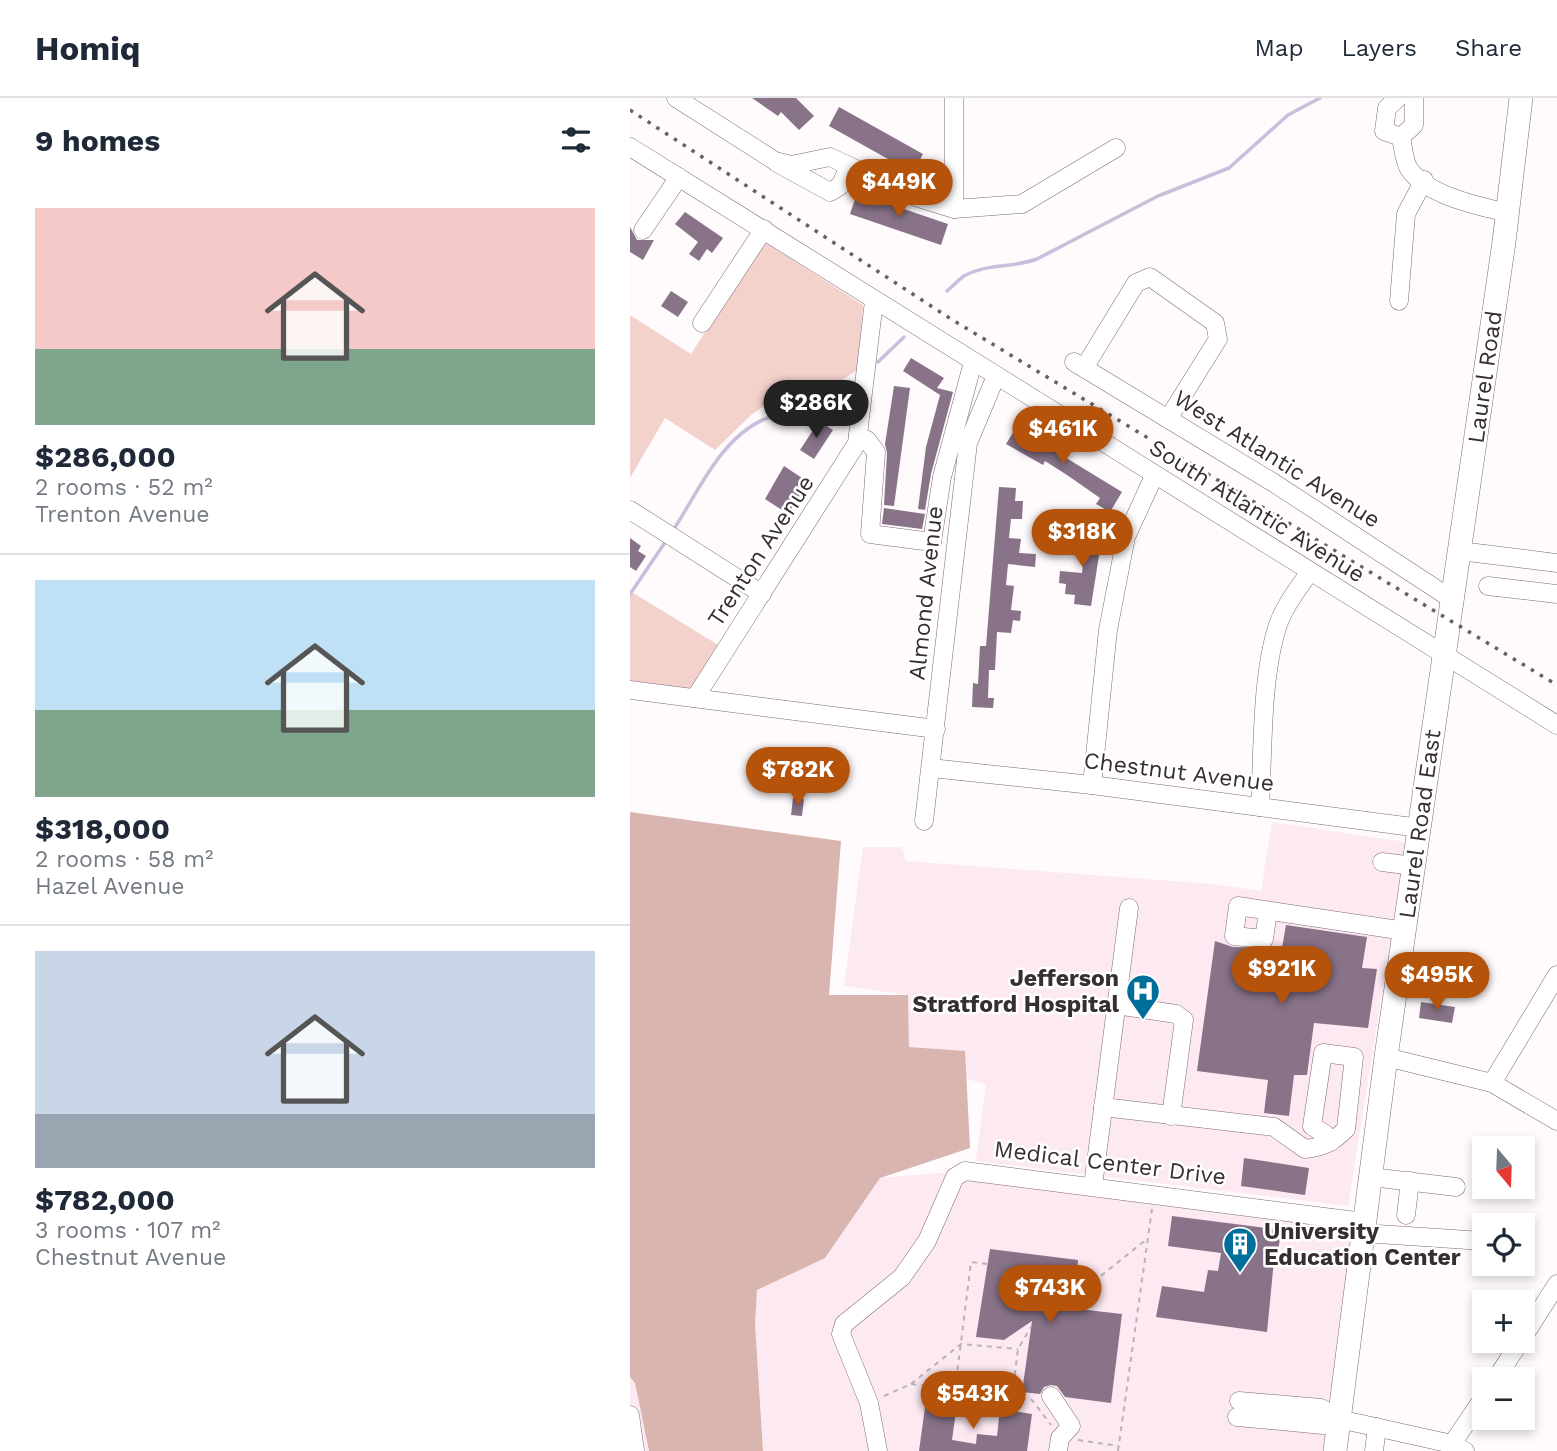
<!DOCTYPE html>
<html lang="en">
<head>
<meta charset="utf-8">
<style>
  :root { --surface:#fff; --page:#f6f6f7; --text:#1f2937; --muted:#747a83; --line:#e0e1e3; --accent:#b45309 }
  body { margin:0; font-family:"Work Sans",sans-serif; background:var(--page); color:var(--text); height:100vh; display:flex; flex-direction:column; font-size:26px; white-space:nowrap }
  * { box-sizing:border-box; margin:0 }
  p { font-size:23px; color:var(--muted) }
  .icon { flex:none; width:38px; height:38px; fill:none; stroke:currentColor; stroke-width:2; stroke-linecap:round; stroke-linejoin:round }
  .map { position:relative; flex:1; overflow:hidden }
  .side { display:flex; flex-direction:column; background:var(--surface); width:630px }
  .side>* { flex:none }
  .needle { width:46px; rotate:161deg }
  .tools { position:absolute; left:842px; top:1038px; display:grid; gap:14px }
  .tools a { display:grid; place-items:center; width:63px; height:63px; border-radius:0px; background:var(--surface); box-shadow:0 4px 10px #0003; font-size:35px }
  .price { position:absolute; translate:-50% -60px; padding:0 16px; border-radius:24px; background:var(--accent); color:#fff; font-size:23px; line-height:46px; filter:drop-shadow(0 2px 4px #0008) }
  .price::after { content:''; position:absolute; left:50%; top:42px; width:21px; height:16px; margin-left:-10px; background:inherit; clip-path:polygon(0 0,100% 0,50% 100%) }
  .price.selected { background:#222; color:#fff }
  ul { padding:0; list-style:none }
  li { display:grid; align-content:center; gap:14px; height:371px; padding:0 35px }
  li+li { border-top:2px solid var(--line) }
  li span { display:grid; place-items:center; height:217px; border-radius:0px; color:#555 }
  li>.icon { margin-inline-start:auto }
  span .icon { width:126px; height:126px; fill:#fffc; stroke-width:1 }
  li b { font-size:30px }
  h2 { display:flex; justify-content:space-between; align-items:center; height:84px; padding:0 35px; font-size:30px }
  header { display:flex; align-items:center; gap:42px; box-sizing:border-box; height:98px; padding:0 35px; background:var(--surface); border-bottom:2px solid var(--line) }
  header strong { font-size:33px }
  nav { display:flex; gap:38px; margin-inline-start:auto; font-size:24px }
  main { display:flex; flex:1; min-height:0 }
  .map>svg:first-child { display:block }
</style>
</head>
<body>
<header>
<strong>Homiq</strong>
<nav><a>Map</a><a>Layers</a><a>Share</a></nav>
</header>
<main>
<section class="side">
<h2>9 homes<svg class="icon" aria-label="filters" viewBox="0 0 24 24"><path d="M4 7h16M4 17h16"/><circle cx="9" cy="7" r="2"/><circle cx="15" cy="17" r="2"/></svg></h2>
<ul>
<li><span style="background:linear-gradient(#f6c9c9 65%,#7fa58c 0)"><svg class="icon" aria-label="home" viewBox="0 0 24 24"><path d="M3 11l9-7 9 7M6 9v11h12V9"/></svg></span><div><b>$286,000</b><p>2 rooms · 52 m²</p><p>Trenton Avenue</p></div></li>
<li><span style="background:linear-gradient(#bfe0f5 60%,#7fa58c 0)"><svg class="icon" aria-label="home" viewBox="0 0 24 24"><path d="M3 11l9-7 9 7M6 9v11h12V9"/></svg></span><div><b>$318,000</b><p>2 rooms · 58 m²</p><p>Hazel Avenue</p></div></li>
<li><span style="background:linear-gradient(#c9d6e8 75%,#9aa5b1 0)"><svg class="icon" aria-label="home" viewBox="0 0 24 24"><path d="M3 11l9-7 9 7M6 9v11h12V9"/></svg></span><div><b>$782,000</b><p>3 rooms · 107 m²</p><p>Chestnut Avenue</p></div></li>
</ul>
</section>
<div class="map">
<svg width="927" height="1353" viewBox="0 0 927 1353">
  <rect width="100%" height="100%" fill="#fffafc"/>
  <g fill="#fce9f2">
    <path d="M642,724L776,744L718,1108L346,1063L356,986L333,980L335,954L279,949L278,897L214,888L233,749H272L276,763L582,786L631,793Z"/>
    <path d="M347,1072L734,1124L705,1353H133L125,1226L127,1192L195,1160L250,1080Z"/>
    <path d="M0,1279L5,1285L19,1353H0Z"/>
  </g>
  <g fill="#f3d2cc">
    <path d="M133,143L233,207L228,272L195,292L141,303L121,317L85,352L35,320L0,380V217L61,256Z"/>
    <path d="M0,493L90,548L62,591L0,583Z"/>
  </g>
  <path fill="#d8b5ae" d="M0,714L211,743L199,897H278L279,949L335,953L340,1050L250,1080L195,1160L127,1192L125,1226L133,1353H19L5,1285L0,1279Z"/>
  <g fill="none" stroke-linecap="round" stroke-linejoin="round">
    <g stroke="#c9bedc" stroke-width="3.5">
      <path d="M317,193C323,188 328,182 334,178C357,165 384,170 407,161L528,98L599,70L658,17L690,0"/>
      <path d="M248,264L274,239"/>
      <path d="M42,434C68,395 90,339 137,320C154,314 171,312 189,307C198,304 208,297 217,293"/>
      <path d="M0,496L36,443"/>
    </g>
  </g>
  <g fill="#887389">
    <path d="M122,0H166L184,18L169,32L151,14L148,18Z"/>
    <path d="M209,9L293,56L283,75L199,28Z"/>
    <path d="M227,95L318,126L311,147L220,116Z"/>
    <path d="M55,114L93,140L82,155L77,151L69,163L59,156L68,144L45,126Z"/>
    <path d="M0,129L7,142H24L13,162L0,154Z"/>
    <path d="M41,193L58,204L48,219L31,208Z"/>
    <path d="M281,260L314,280L307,290L323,294L301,376L295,412L288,411L296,349L310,297L273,273Z"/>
    <path d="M264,288L280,290L264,408L254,407L257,355L255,346Z"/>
    <path d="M189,323L203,332L184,361L170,352Z"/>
    <path d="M389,325L433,358L492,394L480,414L466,406L470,400L437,377L415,363L413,367L376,346Z"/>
    <path d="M154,368L178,384L158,416L135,401Z"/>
    <path d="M369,389L386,390L385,403H393L392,421H381L379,440L391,441L389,455L406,456L405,469L378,466L376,487L384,488L381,512L391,513L390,523L383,522L381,535L367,534L365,572H359L358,600H364L363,610L342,609L343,585L348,586L350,548H356Z"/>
    <path d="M254,410L295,416L292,431L252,426Z"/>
    <path d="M438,431L453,432V444L471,445L461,508L444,506L445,497L435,496L436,486L429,485L430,473L452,475L454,456L437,455Z"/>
    <path d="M0,440L11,448L8,453L16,458L6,473L0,469Z"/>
    <path d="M163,700L174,701L172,718L161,717Z"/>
    <path d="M656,827L737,839L732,870L747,871L738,930L684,925L677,977H664L659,1018L634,1015L638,982L567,973L585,843L603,849L652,850Z"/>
    <path d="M791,904L825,909L822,925L789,920Z"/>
    <path d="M614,1060L679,1070L675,1097L611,1088Z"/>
    <path d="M542,1118L651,1132L647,1162H644L637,1234L526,1219L532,1188L574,1194L578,1172L588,1173L591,1155L538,1148Z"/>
    <path d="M360,1151L448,1162L446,1189L422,1208L492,1216L481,1305L435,1299L427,1288L421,1287L414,1289L410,1296L392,1294L402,1223L374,1242L346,1239Z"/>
    <path d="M296,1302L327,1306L322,1342L346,1346L347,1336L367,1338L370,1311L402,1316L397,1353H289Z"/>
  </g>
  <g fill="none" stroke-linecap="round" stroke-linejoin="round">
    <g stroke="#7e6a74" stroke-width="19">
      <g id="minor">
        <path d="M46,0L145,63L161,67L200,59L285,99L324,111L392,106L486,50"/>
        <path d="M324,0V111"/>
        <path d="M768,0L757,10L754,33L771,39L784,27V0"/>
        <path d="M771,39C773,48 774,63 779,71C798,98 848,108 878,115"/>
        <path d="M0,49L927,627"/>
        <path d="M147,65L200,94L210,88L219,69"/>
        <path d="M13,132L49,79"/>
        <path d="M769,203L776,116L794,82"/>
        <path d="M72,225L134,131"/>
        <path d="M444,264L644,385L823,502"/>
        <path d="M454,270L506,185L520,179L585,225L588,241L538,321"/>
        <path d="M228,338L237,342L246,354L240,436L302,444L312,379L343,264"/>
        <path d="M0,412L132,496"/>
        <path d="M830,453L927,465"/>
        <path d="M858,488L927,496"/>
        <path d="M0,592L306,631"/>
        <path d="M65,600L227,345L244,203"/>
        <path d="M301,670L462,687L790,730"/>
        <path d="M462,687L478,532L496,439L524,378"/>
        <path d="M630,709C633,655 631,581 647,530C653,510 667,492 679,475"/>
        <path d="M294,723L338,345L366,278"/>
        <path d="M752,764L784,768"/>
        <path d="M638,813L634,841L604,838L608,808L775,833"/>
        <path d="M486,907L546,916L554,922L541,1018"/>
        <path d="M756,959L862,985L927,1023"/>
        <path d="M862,985L927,877"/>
        <path d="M473,1009L644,1029L675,1051C693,1049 703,1044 716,1031L724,959L693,955L682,1028L695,1036L701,1044"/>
        <path d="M741,1079L826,1089"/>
        <path d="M463,1088L499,810"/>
        <path d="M776,1117L780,1083"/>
        <path d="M733,1135L853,1143"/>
        <path d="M892,1241L927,1186"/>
        <path d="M866,1281L891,1242"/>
        <path d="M421,1298L441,1328L430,1340L428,1353"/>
        <path d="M609,1303L691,1310L709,1321L822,1346L835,1353"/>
        <path d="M0,1317L5,1353"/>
        <path d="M607,1319L693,1327L709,1321"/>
        <path d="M822,1346L854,1299"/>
        <path d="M248,1353L239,1305L211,1236L214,1226L272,1179L297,1143L325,1079L335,1073L734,1124"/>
        <path d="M744,1353L747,1329"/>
      </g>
    </g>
    <g stroke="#7e6a74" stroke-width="24">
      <path id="major" d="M705,1353L756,959L874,144L891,0"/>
    </g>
    <g stroke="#b9b3b6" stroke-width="2" stroke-dasharray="5 5" stroke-linecap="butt">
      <path d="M432,1209L517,1141"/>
      <path d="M281,1286L331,1246L388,1251"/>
      <path d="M325,1292L341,1164L357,1166"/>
      <path d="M382,1297L388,1251L401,1229"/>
      <path d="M254,1298L281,1286L402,1302L421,1327"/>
      <path d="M448,1342L489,1348"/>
      <path d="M488,1353L522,1111"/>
    </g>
    <use href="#minor" stroke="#fff" stroke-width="18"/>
    <use href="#major" stroke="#fff" stroke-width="23"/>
    <path stroke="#686063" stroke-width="3.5" stroke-dasharray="3.5 7" stroke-linecap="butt" d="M0,12L321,221L927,587"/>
  </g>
  <defs>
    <g id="hospital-pin" transform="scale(1.75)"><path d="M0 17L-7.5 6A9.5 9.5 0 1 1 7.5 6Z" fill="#006e9a" stroke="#fff"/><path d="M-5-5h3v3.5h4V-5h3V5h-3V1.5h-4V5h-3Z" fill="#fff"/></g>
    <g id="building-pin" transform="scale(1.75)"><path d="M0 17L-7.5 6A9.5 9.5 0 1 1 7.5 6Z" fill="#006e9a" stroke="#fff"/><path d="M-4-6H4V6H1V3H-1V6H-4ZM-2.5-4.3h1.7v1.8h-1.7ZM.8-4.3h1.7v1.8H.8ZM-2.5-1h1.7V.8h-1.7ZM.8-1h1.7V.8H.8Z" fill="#fff"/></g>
  </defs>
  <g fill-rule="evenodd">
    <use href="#hospital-pin" x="513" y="893"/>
    <use href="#building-pin" x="610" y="1146"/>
  </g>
  <g text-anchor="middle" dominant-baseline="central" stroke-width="5" stroke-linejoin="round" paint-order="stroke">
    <g font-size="23" fill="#372e32" stroke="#fff">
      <text transform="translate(855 279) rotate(-82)">Laurel Road</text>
      <text transform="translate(647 361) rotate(32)">West Atlantic Avenue</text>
      <text transform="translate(627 413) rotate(32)">South Atlantic Avenue</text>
      <text transform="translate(131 453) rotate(-57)">Trenton Avenue</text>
      <text transform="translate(296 495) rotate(-84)">Almond Avenue</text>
      <text transform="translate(549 674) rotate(7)">Chestnut Avenue</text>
      <text transform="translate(790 726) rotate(-82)">Laurel Road East</text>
      <text transform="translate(480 1065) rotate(7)">Medical Center Drive</text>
    </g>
    <g font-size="23" font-weight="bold" fill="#372e32" stroke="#fff" text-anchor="end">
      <text x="489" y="880">Jefferson<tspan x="489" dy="26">Stratford Hospital</tspan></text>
      <text x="634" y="1133" text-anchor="start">University<tspan x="634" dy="26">Education Center</tspan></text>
    </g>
  </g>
</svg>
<div class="tools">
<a><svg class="needle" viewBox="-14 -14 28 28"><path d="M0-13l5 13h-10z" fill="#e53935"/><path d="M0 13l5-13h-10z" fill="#747a83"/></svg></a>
<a><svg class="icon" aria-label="locate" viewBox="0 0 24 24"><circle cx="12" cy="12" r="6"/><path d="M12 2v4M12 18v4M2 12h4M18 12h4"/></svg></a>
<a>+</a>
<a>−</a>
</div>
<b class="price" style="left:269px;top:121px">$449K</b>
<b class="price selected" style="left:186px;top:342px">$286K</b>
<b class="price" style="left:433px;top:368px">$461K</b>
<b class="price" style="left:452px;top:471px">$318K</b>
<b class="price" style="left:168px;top:709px">$782K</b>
<b class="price" style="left:652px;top:908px">$921K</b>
<b class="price" style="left:807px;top:914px">$495K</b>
<b class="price" style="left:420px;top:1227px">$743K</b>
<b class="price" style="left:343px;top:1333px">$543K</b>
</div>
</main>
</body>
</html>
